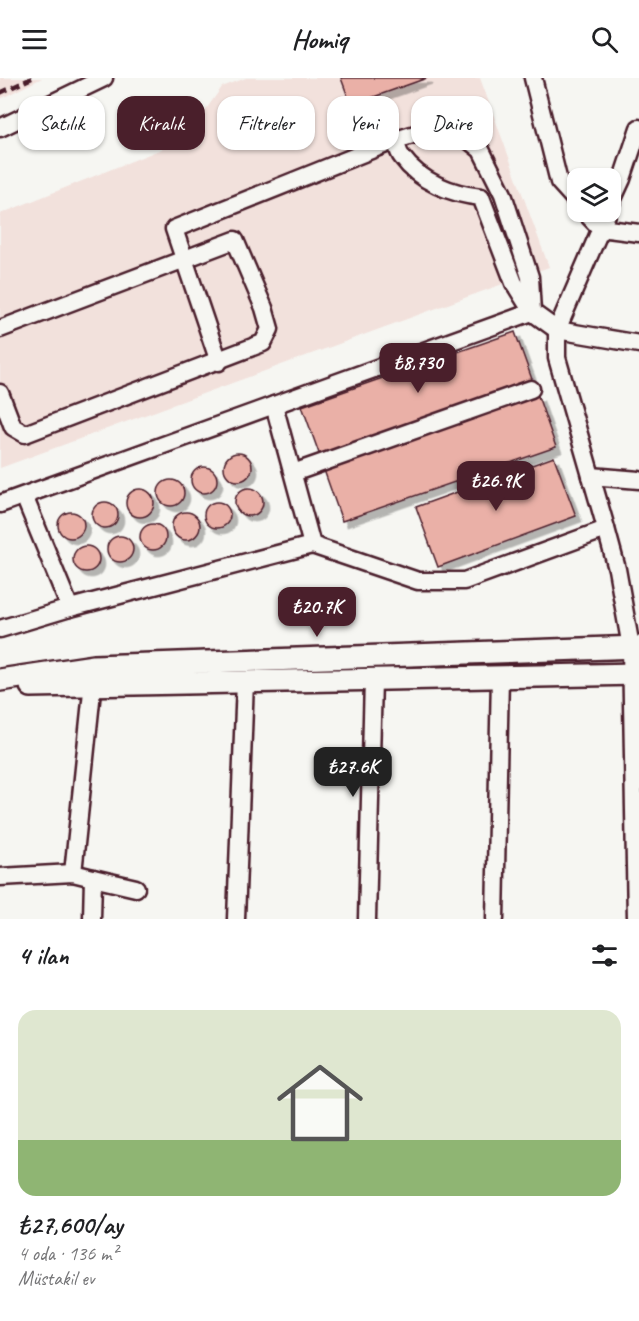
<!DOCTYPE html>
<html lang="tr">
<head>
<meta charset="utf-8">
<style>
  :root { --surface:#fff; --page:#f6f6f6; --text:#202124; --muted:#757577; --line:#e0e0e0; --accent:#4a1f2b }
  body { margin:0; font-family:Caveat,sans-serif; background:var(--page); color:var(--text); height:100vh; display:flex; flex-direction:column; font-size:22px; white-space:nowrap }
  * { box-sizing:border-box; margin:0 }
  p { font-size:20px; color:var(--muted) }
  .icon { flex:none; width:33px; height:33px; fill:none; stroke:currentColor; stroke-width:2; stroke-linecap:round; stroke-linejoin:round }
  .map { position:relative; height:841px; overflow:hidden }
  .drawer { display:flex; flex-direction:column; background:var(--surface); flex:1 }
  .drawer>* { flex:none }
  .top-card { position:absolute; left:18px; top:18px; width:603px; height:54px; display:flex; gap:12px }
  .tools { position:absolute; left:567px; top:90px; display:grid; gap:12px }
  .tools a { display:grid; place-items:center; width:54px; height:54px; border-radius:12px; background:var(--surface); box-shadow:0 2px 4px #0004; font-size:30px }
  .price { position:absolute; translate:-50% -51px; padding:0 14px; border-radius:12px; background:var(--accent); color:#fff; font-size:20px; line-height:39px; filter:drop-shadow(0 2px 3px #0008) }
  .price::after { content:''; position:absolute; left:50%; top:36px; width:18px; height:14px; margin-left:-9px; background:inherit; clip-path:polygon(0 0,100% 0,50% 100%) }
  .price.selected { background:#222; color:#fff }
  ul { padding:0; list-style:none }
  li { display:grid; align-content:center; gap:12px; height:318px; padding:0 18px }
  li+li { border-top:2px solid var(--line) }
  li span { display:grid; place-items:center; height:186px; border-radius:18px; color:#555 }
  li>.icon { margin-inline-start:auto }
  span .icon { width:108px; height:108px; fill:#fffc; stroke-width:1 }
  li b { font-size:26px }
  h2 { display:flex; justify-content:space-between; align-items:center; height:72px; padding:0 18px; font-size:26px }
  .tag { padding:0 21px; border-radius:18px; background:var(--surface); box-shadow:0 2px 4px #0004; font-size:21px; line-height:54px }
  .tag.selected { background:var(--accent); color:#fff }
  header { display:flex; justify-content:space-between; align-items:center; height:78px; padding:0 18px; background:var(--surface); font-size:27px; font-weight:700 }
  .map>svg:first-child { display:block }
</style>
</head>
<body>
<header><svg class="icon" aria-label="menu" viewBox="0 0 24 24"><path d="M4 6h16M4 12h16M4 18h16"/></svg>Homiq<svg class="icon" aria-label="search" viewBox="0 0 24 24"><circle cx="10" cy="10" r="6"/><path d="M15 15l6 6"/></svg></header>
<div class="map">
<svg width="639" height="841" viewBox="0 0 639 841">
  <defs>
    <filter id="shadow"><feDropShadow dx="5.5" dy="5.5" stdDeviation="0" flood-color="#0004"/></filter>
  </defs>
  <rect width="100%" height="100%" fill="#f6f6f2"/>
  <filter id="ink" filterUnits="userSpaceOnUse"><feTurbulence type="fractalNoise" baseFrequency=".0167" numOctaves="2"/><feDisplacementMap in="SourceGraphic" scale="12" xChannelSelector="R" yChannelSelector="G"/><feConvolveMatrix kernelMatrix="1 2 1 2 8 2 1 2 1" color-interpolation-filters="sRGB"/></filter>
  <g filter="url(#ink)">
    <g fill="#f2e1dc">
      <path d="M0,0H42L0,21Z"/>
      <path d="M246,0H480L549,189L0,390V136L184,62L222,9Z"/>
    </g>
    <g fill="#eab0a7" stroke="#4a1f2b" stroke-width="1.5" filter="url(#shadow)">
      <path d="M341,0H427L351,27Z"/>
      <path d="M515,254L533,304L320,378L302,328Z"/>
      <path d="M538,318L556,369L342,443L324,392Z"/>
      <circle cx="238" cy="389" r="14"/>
      <path d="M554,379L576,438L438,489L416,429Z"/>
      <circle cx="204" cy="402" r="13"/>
      <circle cx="171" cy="415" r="13"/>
      <circle cx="249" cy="424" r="14"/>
      <circle cx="140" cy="425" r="14"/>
      <circle cx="105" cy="437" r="13"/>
      <circle cx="217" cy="437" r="13"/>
      <circle cx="71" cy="447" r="13"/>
      <circle cx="186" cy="448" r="14"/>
      <circle cx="153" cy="459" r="13"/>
      <circle cx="120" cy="471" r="13"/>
      <circle cx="86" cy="481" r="13"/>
    </g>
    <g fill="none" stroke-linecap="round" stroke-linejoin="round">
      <g stroke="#4a1f2b" stroke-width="21">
        <g id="minor">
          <path d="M533,0L559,104L578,125"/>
          <path d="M0,50L104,0"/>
          <path d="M396,62C397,67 398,75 402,79C420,104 452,116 481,119L514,205L532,234L557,252L639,266"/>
          <path d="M610,127L622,101L639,50"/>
          <path d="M585,134L600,150L639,155"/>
          <path d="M608,134L557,252V280L604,443L617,491L631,569L636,841"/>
          <path d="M0,251L235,162L264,230L270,251L263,265L25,356L13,349L0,315"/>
          <path d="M274,327L312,467"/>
          <path d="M293,395L531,311"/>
          <path d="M591,398L639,402"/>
          <path d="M24,418L70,530"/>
          <path d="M0,426L532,234L530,199L503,116L481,72L457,53L431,51L396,62L174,151L219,284"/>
          <path d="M0,551L70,530L312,467L418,503H464L606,451"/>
          <path d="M73,795L94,594"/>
          <path d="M0,799L73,795L93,800L92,841"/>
          <path d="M93,800L136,810"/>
          <path d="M236,841L245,603"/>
          <path d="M367,841L373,601"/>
          <path d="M495,841L500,598"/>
        </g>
      </g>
      <g stroke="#4a1f2b" stroke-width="26">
        <g id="major">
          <path d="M0,602L94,588L639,569"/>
          <path d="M31,608L639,596"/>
        </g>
      </g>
      <use href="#minor" stroke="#f6f6f2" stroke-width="16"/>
      <use href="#major" stroke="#f6f6f2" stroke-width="21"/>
      <path stroke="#4a1f2b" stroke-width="4.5" stroke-dasharray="9 4.5" stroke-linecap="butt" d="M0,15L32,0"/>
    </g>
  </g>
</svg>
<div class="tools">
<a><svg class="icon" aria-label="layers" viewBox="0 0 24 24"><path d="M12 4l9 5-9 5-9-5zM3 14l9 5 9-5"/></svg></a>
</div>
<b class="price" style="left:418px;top:316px">₺8,730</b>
<b class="price" style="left:496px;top:434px">₺26.9K</b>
<b class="price" style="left:317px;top:560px">₺20.7K</b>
<b class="price selected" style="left:353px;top:720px">₺27.6K</b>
<div class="top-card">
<a class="tag">Satılık</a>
<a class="tag selected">Kiralık</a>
<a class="tag">Filtreler</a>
<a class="tag">Yeni</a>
<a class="tag">Daire</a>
</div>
</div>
<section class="drawer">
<h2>4 ilan<svg class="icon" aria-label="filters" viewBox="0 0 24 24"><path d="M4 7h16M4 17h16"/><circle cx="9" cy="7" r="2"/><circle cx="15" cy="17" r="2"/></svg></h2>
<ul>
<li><span style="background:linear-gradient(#dfe7d0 70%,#8fb573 0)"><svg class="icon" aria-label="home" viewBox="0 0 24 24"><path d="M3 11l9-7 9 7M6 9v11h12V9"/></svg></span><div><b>₺27,600/ay</b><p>4 oda · 136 m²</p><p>Müstakil ev</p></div></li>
</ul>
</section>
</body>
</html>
